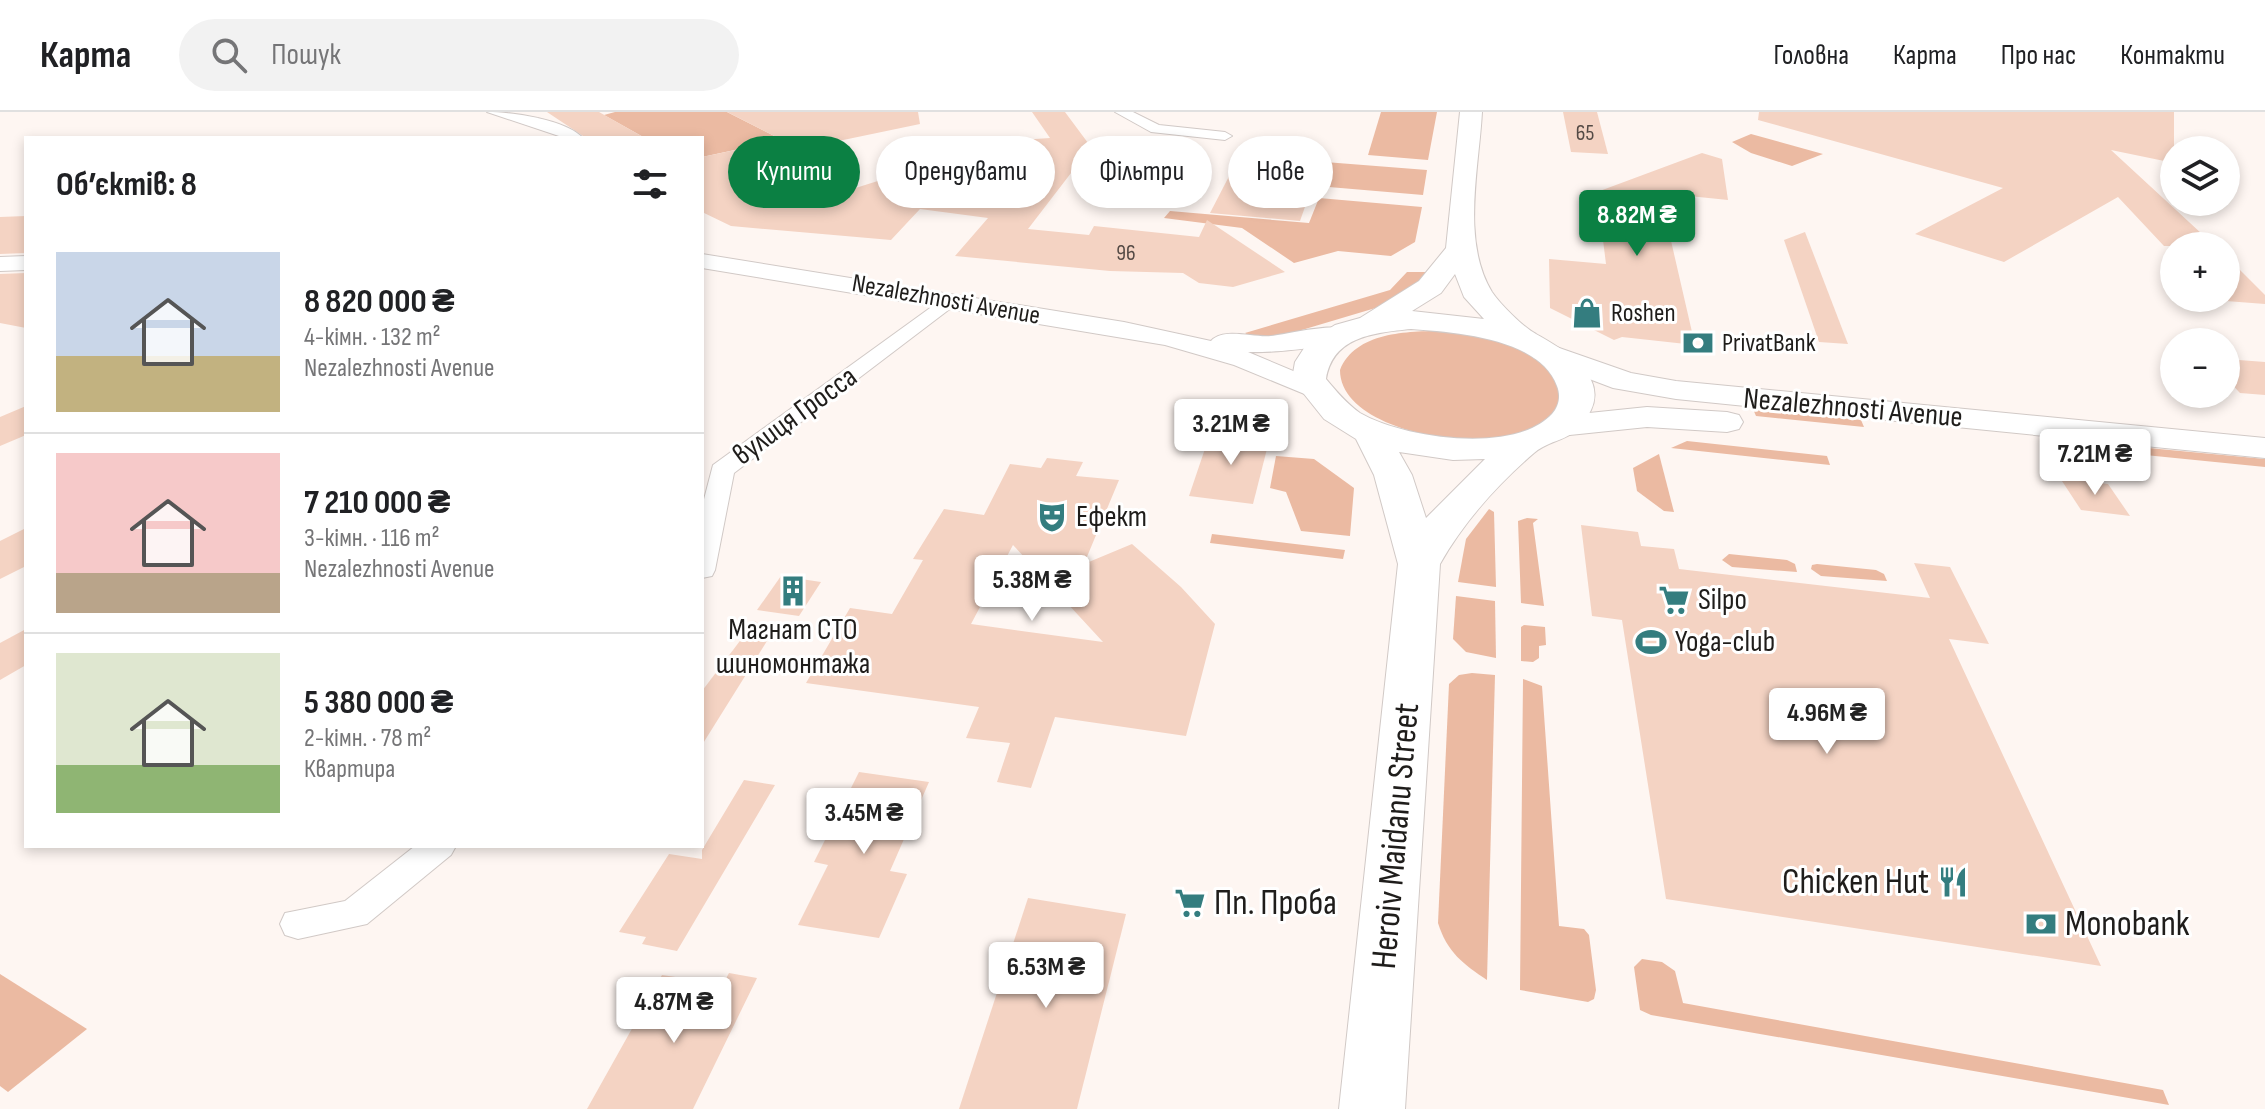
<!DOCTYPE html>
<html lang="uk">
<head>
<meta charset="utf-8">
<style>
  :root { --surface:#fff; --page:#f2f2f2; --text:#202124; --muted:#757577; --line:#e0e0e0; --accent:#0b8043 }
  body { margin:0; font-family:"Sofia Sans Condensed",sans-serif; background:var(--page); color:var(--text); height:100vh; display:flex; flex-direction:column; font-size:30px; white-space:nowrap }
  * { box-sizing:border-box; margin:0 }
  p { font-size:26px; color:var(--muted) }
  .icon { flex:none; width:44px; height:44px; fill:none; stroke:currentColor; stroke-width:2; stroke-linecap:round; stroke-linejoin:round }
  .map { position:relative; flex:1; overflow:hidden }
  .details { position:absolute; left:24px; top:24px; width:680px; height:712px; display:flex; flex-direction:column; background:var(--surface); border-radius:0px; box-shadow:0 4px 12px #0003 }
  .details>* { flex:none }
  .banner { position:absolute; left:728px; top:24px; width:760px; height:72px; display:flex; gap:16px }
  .tools { position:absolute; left:2160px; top:24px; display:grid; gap:16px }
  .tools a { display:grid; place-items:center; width:80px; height:80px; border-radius:50%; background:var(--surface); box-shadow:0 4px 12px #0003; font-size:40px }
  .price { position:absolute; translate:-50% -68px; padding:0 18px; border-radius:8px; background:#fff; color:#222; font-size:26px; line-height:52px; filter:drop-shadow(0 2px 4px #0008) }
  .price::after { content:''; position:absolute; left:50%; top:48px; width:24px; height:18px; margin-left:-12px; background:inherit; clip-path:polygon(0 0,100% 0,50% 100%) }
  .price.current { background:var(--accent); color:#fff }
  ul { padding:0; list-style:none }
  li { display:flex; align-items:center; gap:24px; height:200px; padding:0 32px }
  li+li { border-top:2px solid var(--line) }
  li span { display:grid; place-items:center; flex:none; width:224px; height:160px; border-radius:0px; color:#555 }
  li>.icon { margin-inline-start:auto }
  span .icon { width:96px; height:96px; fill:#fffc; stroke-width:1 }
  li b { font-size:34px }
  h2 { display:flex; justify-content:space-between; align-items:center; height:96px; padding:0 32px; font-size:34px }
  .pill { padding:0 28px; border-radius:36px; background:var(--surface); box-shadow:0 4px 12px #0003; font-size:28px; line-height:72px }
  .pill.current { background:var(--accent); color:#fff }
  header { display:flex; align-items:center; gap:48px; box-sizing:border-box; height:112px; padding:0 40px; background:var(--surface); border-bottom:2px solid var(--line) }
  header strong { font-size:38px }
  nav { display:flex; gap:44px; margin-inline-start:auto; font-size:28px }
  .search { width:560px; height:72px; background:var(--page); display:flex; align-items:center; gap:20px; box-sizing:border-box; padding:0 28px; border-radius:44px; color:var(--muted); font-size:30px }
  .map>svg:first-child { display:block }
</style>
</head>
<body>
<header>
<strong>Карта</strong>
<div class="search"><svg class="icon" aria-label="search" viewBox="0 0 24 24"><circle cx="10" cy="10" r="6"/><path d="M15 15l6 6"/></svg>Пошук</div>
<nav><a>Головна</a><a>Карта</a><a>Про нас</a><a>Контакти</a></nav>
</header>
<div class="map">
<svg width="2265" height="997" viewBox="0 0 2265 997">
  <rect width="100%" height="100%" fill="#fef6f2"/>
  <g fill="#ebbaa2">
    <path d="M615,0H727L782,28L702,45V26H645L604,3Z"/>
    <path d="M1381,0H1437L1428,48L1368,43Z"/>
    <path d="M1751,22L1823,42L1792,54L1751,41L1732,30Z"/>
    <path d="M1325,50L1427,58L1423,83L1317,74Z"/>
    <path d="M1319,86L1422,95L1415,130L1391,144L1338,139L1294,151L1242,116L1164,106L1170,99L1309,111Z"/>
    <path d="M1407,160H1428L1409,186L1258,231L1245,221L1390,178Z"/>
    <path d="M1443,219C1501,227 1532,230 1566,281C1561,289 1557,303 1551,309C1510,347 1340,326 1340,258C1355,220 1408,219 1443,219Z"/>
    <path d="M1753,297L1861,308L1864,315L1756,304Z"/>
    <path d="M1687,329L1827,344L1830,353L1671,336Z"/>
    <path d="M2138,335L2265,347V355L2145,343Z"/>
    <path d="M1659,342L1674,400L1664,399L1637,379L1633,356Z"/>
    <path d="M1276,344L1314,347L1354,376L1350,424L1301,419L1286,380L1270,376Z"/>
    <path d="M1489,397L1494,400L1496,475L1458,470L1466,427Z"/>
    <path d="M1527,406L1538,407L1533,411L1544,494L1521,491L1518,409Z"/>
    <path d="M1212,422L1345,438L1343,447L1210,431Z"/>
    <path d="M1729,442L1787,448L1795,452L1797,460L1732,455L1722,448Z"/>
    <path d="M1817,452L1876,458L1884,462L1887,469L1821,464L1811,457L1812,453Z"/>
    <path d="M1456,484L1495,489L1496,546L1466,540L1453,527Z"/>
    <path d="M1524,513L1545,515L1546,533L1539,534V546L1533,550L1521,549V515Z"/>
    <path d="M1472,561L1495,563L1487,868C1463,852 1447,840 1438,811L1449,572L1459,563Z"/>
    <path d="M1523,567L1542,574L1559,814L1584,817L1589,823L1596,878L1594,887L1588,890L1520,878Z"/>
    <path d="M1642,847L1662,850L1675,859L1683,891L2163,978L2169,993L1651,903L1640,898L1634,855Z"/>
    <path d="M0,862L87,917L8,980L0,974Z"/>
  </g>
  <g fill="#f4d3c3" fill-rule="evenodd">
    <path d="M547,0H599L645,26H586Z"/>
    <path d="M727,0H918L920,12L800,37Z"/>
    <path d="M1032,0H1065L1091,35L1028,117L1089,123L1094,114L1199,125L1207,108L1285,160L1233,175L1199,171L1183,161L1110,159L955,144L988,106L920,97L891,128L731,114L702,100V45L740,37L843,80L1004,29L1050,26Z"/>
    <path d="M1563,0H1597L1608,42L1571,40Z"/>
    <path d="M1759,0H2174V51L2111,38L2215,134H2164L2118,85L2004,150L1915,122L2003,76L1758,8Z"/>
    <path d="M1144,37L1172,40L1156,65L1127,63Z"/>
    <path d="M1702,41L1722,47L1728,88L1660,81L1695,233L1622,225L1614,228L1550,196L1549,147L1606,152L1597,80Z"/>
    <path d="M1239,45L1320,52L1300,109L1210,101Z"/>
    <path d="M26,104V141L0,142V105Z"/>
    <path d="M1805,120L1848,232L1819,230L1784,128Z"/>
    <path d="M2226,144L2265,183V192L2226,189Z"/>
    <path d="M26,161V216L0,211V162Z"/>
    <path d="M2226,247L2265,250V283L2240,281L2226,266Z"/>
    <path d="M26,294V323L0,334V305Z"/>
    <path d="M1211,319L1270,325L1253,392L1189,384Z"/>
    <path d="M1047,346L1083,350L1076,364L1119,368L1084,452L1132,432L1181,475L1215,512L1186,624L1055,605L1031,676L997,670L1010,631L966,626L979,595L806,571L850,496L892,502L923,448L913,447L944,397L984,403L1010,352L1041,356ZM1013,433L1067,491L1103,530L971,512Z"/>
    <path d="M2060,366L2108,372L2130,404L2081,398Z"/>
    <path d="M1581,413L1638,420L1641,434L1674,437L1679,457L1930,486L1914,451L1950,455L1989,532L1949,527L2101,854L1666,787L1622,508L1592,504Z"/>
    <path d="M26,416V454L0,467V429Z"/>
    <path d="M781,464L821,470L799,504L757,498Z"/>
    <path d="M755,509L772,521L702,633V579Z"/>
    <path d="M26,517V553L0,568V531Z"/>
    <path d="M859,660L929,670L890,759L907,762L879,826L798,813L828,753L814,750Z"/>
    <path d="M744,668L775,673L677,839L642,832L646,825L619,820L669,742L702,747V738Z"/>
    <path d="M1028,786L1126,802L1077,997H959Z"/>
    <path d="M729,861L757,866L693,997H587L662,863L723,872Z"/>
  </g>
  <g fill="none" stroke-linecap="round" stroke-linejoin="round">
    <g stroke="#d1c9c6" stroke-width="2">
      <g id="minor">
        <path d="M487,0C512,0 565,7 583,26H565Z"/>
        <path d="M1115,0H1133L1159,13L1225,20L1232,24L1225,28L1151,20Z"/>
        <path d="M948,183L955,185L958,189L955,193L734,361L715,458L712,464L702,466V395L713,353Z"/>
        <path d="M415,734H456L451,743L367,812L298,827L285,823L280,812L285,801L345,789Z"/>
      </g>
    </g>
    <g stroke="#d1c9c6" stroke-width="2">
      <g id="tertiary">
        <path d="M702,142L1124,210L1211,229C1223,215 1254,226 1271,224C1289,222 1345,207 1355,222C1345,236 1267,241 1248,240L1329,274L1333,280L1329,286L1319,288L1234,253L1165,233L702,156Z"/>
        <path d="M26,144V158L0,159V145Z"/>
      </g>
    </g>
    <g stroke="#d1c9c6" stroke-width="2">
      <g id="secondary">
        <path d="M1545,231L1631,261L1676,269L2265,326V346L1676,287L1613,276L1534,246L1530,240L1534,234Z"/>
        <path d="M1647,295L1727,300L1739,303L1743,310L1739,317L1727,320L1647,315L1560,324L1548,321L1544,314L1548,307L1560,304Z"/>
      </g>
    </g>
    <g stroke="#d1c9c6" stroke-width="2">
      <path id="primary" d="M1460,0H1482C1479,57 1461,129 1492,180C1500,192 1523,215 1536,222C1560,236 1608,261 1591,298C1575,332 1554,324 1534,341C1498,372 1463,411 1440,452L1405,997H1339L1398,452L1374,363L1356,327L1324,307L1292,267L1295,250L1308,230L1335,213L1360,206L1419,169L1446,136ZM1455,162L1464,185L1484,207L1412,199L1441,181ZM1411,217C1454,220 1540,226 1557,274C1561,284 1559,294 1552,302C1514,343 1403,326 1360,301C1347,292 1336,279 1326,267C1333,224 1374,221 1411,217ZM1399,340L1453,348L1485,347L1426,406L1412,363Z"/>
    </g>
    <use href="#minor" fill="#fff" fill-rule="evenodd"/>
    <use href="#tertiary" fill="#fff" fill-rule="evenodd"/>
    <use href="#secondary" fill="#fff" fill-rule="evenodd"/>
    <use href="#primary" fill="#fff" fill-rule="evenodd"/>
  </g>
  <defs>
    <g id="shop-bare" transform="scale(2.4)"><path d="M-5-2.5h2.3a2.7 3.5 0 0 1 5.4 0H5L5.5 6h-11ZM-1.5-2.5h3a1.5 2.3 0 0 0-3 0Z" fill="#347d7f" stroke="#fff" stroke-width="2.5" paint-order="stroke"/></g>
    <g id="bank-bare" transform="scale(2.4)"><path d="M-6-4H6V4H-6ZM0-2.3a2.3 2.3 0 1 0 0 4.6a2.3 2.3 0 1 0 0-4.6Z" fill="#347d7f" stroke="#fff" stroke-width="2.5" paint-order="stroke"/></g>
    <g id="theatre-bare" transform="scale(2.4)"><path d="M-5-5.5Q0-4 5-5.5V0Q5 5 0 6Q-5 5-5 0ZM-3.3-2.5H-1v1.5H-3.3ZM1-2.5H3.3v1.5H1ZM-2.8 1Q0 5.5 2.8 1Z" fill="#347d7f" stroke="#fff" stroke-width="2.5" paint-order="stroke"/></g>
    <g id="building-bare" transform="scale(2.4)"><path d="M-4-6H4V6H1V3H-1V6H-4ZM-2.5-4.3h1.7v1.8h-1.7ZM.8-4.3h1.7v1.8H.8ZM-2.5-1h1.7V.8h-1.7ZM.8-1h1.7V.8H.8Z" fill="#347d7f" stroke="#fff" stroke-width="2.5" paint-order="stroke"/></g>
    <g id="supermarket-bare" transform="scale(2.4)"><path d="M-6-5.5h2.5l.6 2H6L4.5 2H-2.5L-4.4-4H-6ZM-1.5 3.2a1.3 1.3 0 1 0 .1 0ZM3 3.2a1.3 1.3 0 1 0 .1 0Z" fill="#347d7f" stroke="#fff" stroke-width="2.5" paint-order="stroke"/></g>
    <g id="stadium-bare" transform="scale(2.4)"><path d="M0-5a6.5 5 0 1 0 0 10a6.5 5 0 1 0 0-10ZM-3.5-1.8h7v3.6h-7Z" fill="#347d7f" stroke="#fff" stroke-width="2.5" paint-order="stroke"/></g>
    <g id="restaurant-bare" transform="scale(2.4)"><path d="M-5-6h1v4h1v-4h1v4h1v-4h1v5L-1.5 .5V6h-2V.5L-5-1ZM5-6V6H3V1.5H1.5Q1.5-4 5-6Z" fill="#347d7f" stroke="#fff" stroke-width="2.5" paint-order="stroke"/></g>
  </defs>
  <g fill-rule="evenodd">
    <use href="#shop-bare" x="1587" y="201"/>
    <use href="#bank-bare" x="1698" y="231"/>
    <use href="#theatre-bare" x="1052" y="405"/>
    <use href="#building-bare" x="793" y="479"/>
    <use href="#supermarket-bare" x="1674" y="488"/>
    <use href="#stadium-bare" x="1651" y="530"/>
    <use href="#restaurant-bare" x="1953" y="770"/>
    <use href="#supermarket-bare" x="1190" y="791"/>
    <use href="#bank-bare" x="2041" y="812"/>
  </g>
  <g text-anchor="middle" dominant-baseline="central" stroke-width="6" stroke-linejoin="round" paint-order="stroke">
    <g font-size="22" fill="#544a45">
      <text x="1585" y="21">65</text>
      <text x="1126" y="141">96</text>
    </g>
    <g font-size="26" fill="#1f1d1b" stroke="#fff">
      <text transform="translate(946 188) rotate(10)">Nezalezhnosti Avenue</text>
    </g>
    <g font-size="26" fill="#1f1d1b" stroke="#fff" text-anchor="start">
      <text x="1611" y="201">Roshen</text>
      <text x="1722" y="231">PrivatBank</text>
    </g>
    <g font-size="30" fill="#1f1d1b" stroke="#fff">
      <text transform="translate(1853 296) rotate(5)">Nezalezhnosti Avenue</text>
      <text transform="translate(795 304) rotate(-36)">вулиця Гросса</text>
    </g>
    <g font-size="30" fill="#1f1d1b" stroke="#fff" text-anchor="start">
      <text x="1076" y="405">Ефект</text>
      <text x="1698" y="488">Silpo</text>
      <text x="793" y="518" text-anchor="middle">Магнат СТО<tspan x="793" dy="34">шиномонтажа</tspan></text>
      <text x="1675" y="530">Yoga-club</text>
    </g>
    <g font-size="36" fill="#1f1d1b" stroke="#fff">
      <text transform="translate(1396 724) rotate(-85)">Heroiv Maidanu Street</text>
    </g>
    <g font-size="36" fill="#1f1d1b" stroke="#fff" text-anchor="start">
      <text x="1929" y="770" text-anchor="end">Chicken Hut</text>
      <text x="1214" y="791">Пп. Проба</text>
      <text x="2065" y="812">Monobank</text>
    </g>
  </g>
</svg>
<div class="tools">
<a><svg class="icon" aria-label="layers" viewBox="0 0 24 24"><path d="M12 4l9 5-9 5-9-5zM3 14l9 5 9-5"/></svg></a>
<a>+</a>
<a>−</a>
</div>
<b class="price current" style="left:1637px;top:146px">8.82M ₴</b>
<b class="price" style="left:1231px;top:355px">3.21M ₴</b>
<b class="price" style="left:2095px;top:385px">7.21M ₴</b>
<b class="price" style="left:1032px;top:511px">5.38M ₴</b>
<b class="price" style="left:1827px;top:644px">4.96M ₴</b>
<b class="price" style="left:864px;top:744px">3.45M ₴</b>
<b class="price" style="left:1046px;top:898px">6.53M ₴</b>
<b class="price" style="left:674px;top:933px">4.87M ₴</b>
<div class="banner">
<a class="pill current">Купити</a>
<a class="pill">Орендувати</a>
<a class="pill">Фільтри</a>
<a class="pill">Нове</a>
</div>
<section class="details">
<h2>Об’єктів: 8<svg class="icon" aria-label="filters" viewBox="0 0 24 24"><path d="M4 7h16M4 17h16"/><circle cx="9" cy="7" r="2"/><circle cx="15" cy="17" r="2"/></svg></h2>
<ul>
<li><span style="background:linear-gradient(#c9d6e8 65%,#c2b280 0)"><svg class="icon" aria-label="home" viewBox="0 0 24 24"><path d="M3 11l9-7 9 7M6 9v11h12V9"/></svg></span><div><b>8 820 000 ₴</b><p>4-кімн. · 132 m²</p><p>Nezalezhnosti Avenue</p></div></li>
<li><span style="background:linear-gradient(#f6c9c9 75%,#b9a48a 0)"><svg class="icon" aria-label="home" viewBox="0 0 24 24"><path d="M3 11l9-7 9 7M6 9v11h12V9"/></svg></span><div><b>7 210 000 ₴</b><p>3-кімн. · 116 m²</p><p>Nezalezhnosti Avenue</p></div></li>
<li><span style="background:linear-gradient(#dfe7d0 70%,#8fb573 0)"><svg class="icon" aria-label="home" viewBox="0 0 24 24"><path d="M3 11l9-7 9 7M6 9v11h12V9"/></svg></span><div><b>5 380 000 ₴</b><p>2-кімн. · 78 m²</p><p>Квартира</p></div></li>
</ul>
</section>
</div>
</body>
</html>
